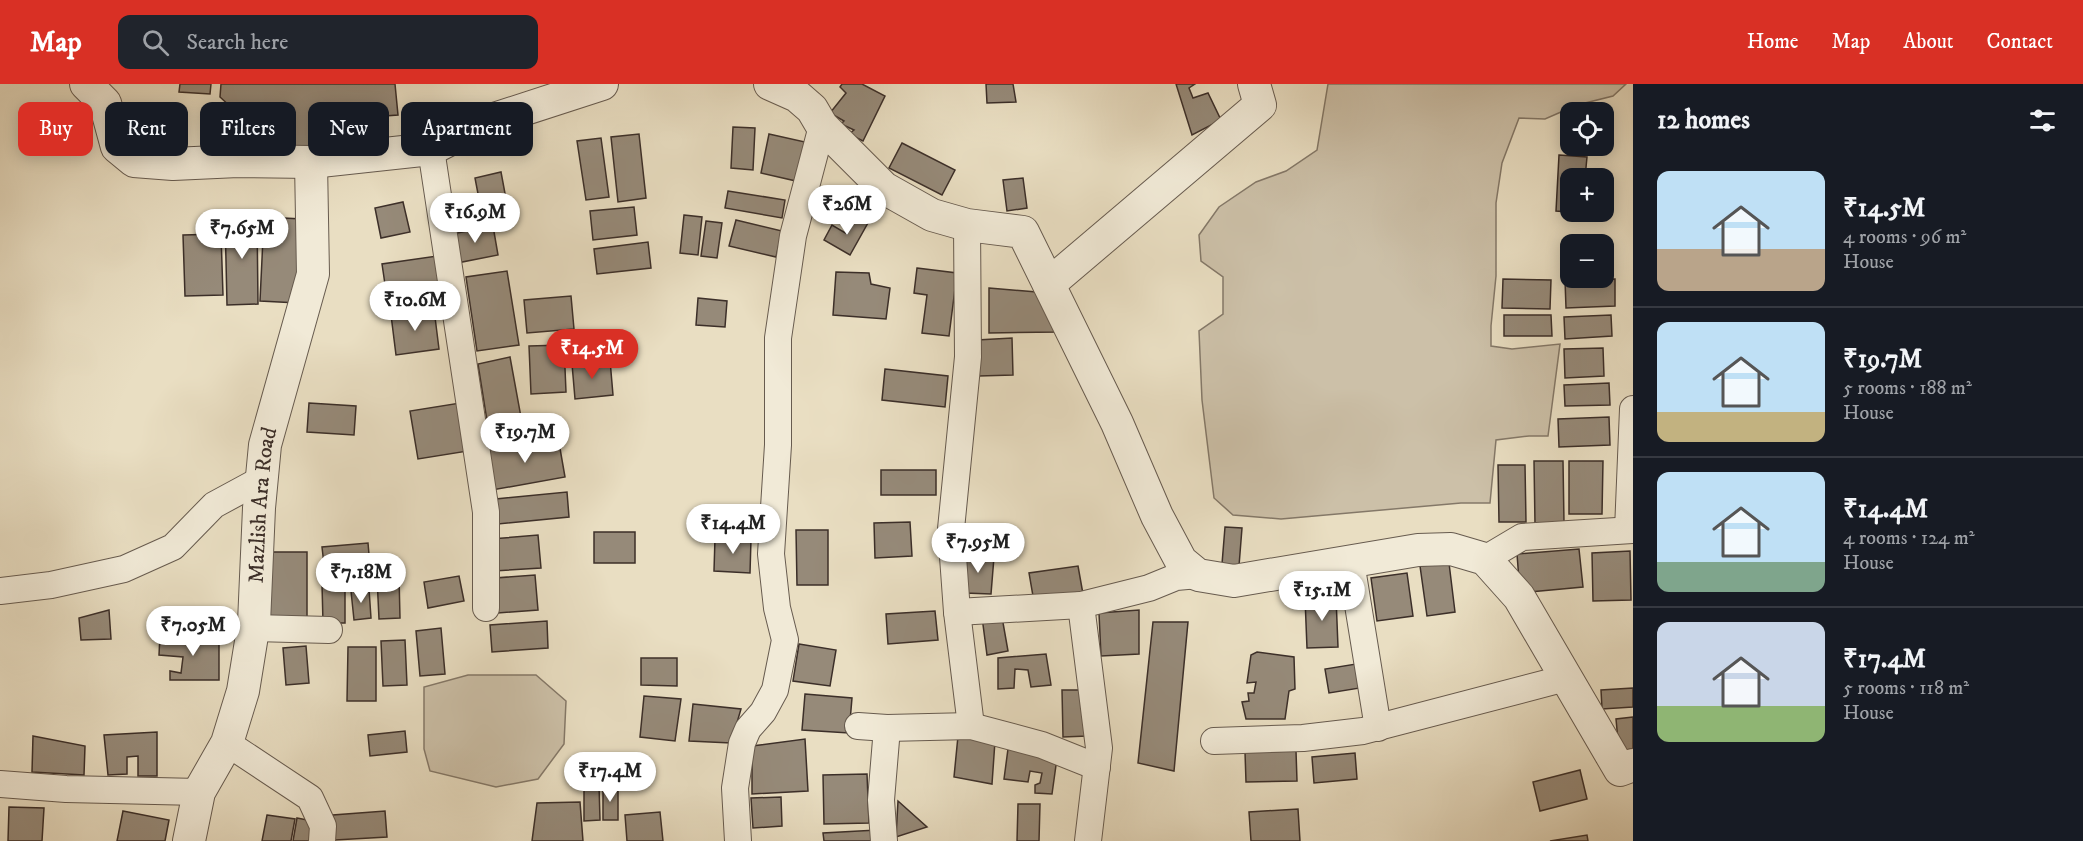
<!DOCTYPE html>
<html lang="en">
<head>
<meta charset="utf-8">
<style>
  :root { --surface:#171b24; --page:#20242c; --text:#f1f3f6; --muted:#9ea1a6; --line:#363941; --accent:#d93025 }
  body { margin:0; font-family:"IM FELL DW Pica",serif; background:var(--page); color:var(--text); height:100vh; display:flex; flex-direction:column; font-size:22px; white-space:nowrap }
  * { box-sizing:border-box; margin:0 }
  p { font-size:20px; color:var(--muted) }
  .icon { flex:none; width:33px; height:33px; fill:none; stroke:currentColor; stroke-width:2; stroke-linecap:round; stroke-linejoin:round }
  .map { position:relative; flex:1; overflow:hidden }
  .side { display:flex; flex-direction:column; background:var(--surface); width:450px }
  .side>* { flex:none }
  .top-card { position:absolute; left:18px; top:18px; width:570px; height:54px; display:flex; gap:12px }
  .controls { position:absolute; left:1560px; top:18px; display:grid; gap:12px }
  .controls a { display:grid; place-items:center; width:54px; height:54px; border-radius:12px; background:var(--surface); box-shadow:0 3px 15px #0003; font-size:30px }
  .price { position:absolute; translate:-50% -51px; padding:0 14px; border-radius:21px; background:#fff; color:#222; font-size:20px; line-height:39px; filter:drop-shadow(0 2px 3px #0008) }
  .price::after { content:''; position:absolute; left:50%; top:36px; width:18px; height:14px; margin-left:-9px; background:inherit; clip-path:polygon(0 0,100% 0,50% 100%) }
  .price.current { background:var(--accent); color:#fff }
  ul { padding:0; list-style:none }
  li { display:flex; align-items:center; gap:18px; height:150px; padding:0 24px }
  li+li { border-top:2px solid var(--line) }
  li span { display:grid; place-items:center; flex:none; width:168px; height:120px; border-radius:12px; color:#555 }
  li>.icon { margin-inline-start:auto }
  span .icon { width:72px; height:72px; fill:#fffc; stroke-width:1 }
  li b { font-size:26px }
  h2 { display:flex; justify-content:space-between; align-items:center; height:72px; padding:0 24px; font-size:26px }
  .tag { padding:0 21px; border-radius:12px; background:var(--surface); box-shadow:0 3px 15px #0003; font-size:21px; line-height:54px }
  .tag.current { background:var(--accent); color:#fff }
  header { display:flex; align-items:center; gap:36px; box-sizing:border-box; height:84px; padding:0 30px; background:var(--accent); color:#fff }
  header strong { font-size:28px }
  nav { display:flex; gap:33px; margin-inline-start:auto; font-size:21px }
  .search { width:420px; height:54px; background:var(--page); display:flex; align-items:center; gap:15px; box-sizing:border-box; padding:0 21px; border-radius:12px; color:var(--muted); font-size:22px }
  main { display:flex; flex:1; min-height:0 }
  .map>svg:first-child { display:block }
</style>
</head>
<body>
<header>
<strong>Map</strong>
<div class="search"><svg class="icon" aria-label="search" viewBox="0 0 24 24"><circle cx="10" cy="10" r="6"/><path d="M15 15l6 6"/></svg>Search here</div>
<nav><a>Home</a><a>Map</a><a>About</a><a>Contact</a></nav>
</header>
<main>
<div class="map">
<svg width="1633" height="757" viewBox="0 0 1633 757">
  <rect width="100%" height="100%" fill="#e9dec2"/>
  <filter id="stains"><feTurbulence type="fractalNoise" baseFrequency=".00333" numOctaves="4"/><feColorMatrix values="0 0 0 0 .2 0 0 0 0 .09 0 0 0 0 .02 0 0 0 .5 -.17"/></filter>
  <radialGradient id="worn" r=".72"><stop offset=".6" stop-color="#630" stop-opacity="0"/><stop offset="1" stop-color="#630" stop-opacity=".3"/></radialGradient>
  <g fill="#ccc0a8" stroke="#847868" stroke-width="1.5">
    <path d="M1328,0H1626L1613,12L1577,21L1545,35L1519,34L1502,79L1496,119V192L1491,242V262L1512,265L1560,260L1548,352H1529L1496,356L1490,419H1461L1281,435L1233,431L1214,414L1202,316L1199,247L1223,230V193L1201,177L1199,151L1219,123L1256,98L1286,87L1317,66Z"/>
    <path d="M468,591H536L566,617L564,660L538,695L496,703L430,687L424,665V603Z"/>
  </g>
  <g fill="#968a79" stroke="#3c2f29" stroke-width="1.5">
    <path d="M180,0H211L210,10L179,8Z"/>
    <path d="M221,0H395L398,31L370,33L345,61L278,66L220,13Z"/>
    <path d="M842,0H862L885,12L863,57L849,50L854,46L841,40L844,37L830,29L846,9L840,3Z"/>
    <path d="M986,0H1013L1016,18L987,19Z"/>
    <path d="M1176,0H1195L1189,4L1193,14L1208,9L1221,36L1192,51Z"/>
    <path d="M733,43L755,44L753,86L731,84Z"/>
    <path d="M639,50L646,114L618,118L611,53Z"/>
    <path d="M769,50L805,58L796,97L761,89Z"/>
    <path d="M601,54L609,113L586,116L577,57Z"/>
    <path d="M902,59L955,86L942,111L889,84Z"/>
    <path d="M1559,71L1587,73L1585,94H1570V128H1583V129L1556,127Z"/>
    <path d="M501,88L509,131L483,136L475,94Z"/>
    <path d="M1023,94L1027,124L1007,127L1003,96Z"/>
    <path d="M728,107L785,116L782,134L725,124Z"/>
    <path d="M403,118L410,148L381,154L375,124Z"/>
    <path d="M634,123L637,151L593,156L590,127Z"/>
    <path d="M684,131L702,133L698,171L680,169Z"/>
    <path d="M858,131L869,137L850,171L824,156L832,141L847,150Z"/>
    <path d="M257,132L258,220L227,221L225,133Z"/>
    <path d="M264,133L302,135L298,219L260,217Z"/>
    <path d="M736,136L782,147L776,173L729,162Z"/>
    <path d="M706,137L722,139L717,174L701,172Z"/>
    <path d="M493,142L498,171L457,179L452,150Z"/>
    <path d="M221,150L223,211L185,212L183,151Z"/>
    <path d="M648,158L651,184L597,190L594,165Z"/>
    <path d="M1569,160H1612V188H1604V160H1570V188H1569Z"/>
    <path d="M437,172L441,199L386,207L382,180Z"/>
    <path d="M917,184L957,189L949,252L922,249L927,211L914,209Z"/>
    <path d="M507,187L519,261L477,267L466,193Z"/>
    <path d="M836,188L869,189L871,200L890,204L886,235L833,231Z"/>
    <path d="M1503,195L1551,196L1550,225L1502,224Z"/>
    <path d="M1615,195V222L1566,224L1565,196Z"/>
    <path d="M989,204L1037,208L1057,248L989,249Z"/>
    <path d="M571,212L574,245L527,249L524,216Z"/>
    <path d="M698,214L727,217L725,243L696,241Z"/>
    <path d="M434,225L439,265L396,271L391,231Z"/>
    <path d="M1504,231H1551L1552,252H1504Z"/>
    <path d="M1611,231L1612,252L1565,255L1564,233Z"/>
    <path d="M1012,254L1013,291L979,292L977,256Z"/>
    <path d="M564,261L566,308L531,310L529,262Z"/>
    <path d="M1603,264L1604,292L1565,294L1564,265Z"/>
    <path d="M510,273L523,344L489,349L478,280Z"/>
    <path d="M610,276L613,311L575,315L572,280Z"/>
    <path d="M885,285L948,292L945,323L882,316Z"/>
    <path d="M1609,299L1610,321L1565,322L1564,301Z"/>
    <path d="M309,319L356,322L354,351L307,348Z"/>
    <path d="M460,319L468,367L418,375L410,327Z"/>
    <path d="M1609,333L1610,361L1559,363L1558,335Z"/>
    <path d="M558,353L565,393L492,406L486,366Z"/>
    <path d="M1534,377H1563L1564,439L1535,440Z"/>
    <path d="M1569,377H1603L1602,430H1569Z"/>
    <path d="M1498,381H1525L1526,438H1499Z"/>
    <rect x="881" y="386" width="55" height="25"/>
    <path d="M567,408L569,433L498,440L496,415Z"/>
    <path d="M910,438L912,472L875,474L874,439Z"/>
    <path d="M1225,443L1242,444L1239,482L1222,480Z"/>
    <path d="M796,446H828V501H797Z"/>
    <rect x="594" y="448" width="41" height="31"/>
    <path d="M538,451L541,484L494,487L491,455Z"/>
    <path d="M715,454L751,455L750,489L714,487Z"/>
    <path d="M368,459L371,494L326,498L322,463Z"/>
    <path d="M1579,465L1583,503L1520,509L1517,470Z"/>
    <path d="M1630,467L1631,516L1593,517L1592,469Z"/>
    <rect x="264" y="468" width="43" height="68"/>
    <path d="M962,472L994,473L991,510L965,509Z"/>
    <path d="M1449,479L1455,528L1427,532L1420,482Z"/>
    <path d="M1078,482L1083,510L1034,518L1029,489Z"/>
    <path d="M1407,489L1413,532L1377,537L1371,494Z"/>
    <path d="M535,491L538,526L498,529L495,494Z"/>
    <path d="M399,492L400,534L379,535L377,493Z"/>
    <path d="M459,492L464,517L428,524L424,498Z"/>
    <path d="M322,500H345V539H323Z"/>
    <path d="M369,505L371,534L354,536L351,507Z"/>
    <path d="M1336,513L1338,563L1307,564L1305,514Z"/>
    <path d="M109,526L111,555L81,556L79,534Z"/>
    <path d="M1139,526V570L1101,572L1099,529Z"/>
    <path d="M935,527L938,556L888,560L886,530Z"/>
    <path d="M982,533H1002L1008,567L987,571Z"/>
    <path d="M547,537L548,564L492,568L490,541Z"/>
    <path d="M1153,538H1188L1174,687L1138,679Z"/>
    <path d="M441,544L445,590L420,592L416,547Z"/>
    <path d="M160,551L219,556V596H170V587L181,589L183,573L159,571Z"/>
    <path d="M405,556L407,601L383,602L381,557Z"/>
    <path d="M799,560L836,566L830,602L793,597Z"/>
    <path d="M306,562L309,599L286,601L283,564Z"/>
    <path d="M348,563H376V617H347Z"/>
    <path d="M1257,568L1294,573L1295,605L1289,607L1285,635H1246L1242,618L1249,617L1248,609H1254L1256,598L1247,599L1251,571Z"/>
    <path d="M1046,570L1051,601L1031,603L1028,586L1015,585L1014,604L998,605V574Z"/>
    <path d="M641,574H677V602L641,601Z"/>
    <path d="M1356,580L1360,604L1329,609L1325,585Z"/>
    <path d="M1633,604V623L1602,625L1601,606Z"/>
    <path d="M1062,606H1086L1087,652L1063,653Z"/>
    <path d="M805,610L852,614L849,649L802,646Z"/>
    <path d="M644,612L681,615L675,657L640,653Z"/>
    <path d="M693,620L741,625L731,659L689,657Z"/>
    <path d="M1633,633V665L1619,667L1616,635Z"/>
    <path d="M405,647L407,668L370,672L368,651Z"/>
    <path d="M157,648V692H138V672L127,673V690L108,691L104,651Z"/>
    <path d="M33,652L85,662L84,691L32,688Z"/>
    <path d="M958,652L995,657L992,700L954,693Z"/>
    <path d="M805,655L808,707L752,710V662Z"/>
    <path d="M1008,665L1057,674L1052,710L1035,709V701L1040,699L1042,689L1030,687L1028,698L1004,695Z"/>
    <path d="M1296,667L1297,697L1246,698L1245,668Z"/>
    <path d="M1355,669L1357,695L1314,699L1312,673Z"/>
    <path d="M1580,686L1587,715L1540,727L1533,698Z"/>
    <path d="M867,690L869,739L824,740L823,691Z"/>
    <path d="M599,701L600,736L584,737V702Z"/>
    <rect x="603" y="702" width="15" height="34"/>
    <path d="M781,713L782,742L753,744L751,714Z"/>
    <path d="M898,717L927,743L896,753Z"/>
    <path d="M580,718L583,757H532L537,719Z"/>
    <path d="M1018,720H1040L1039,757H1017Z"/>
    <path d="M9,723L44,724L42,757H8Z"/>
    <path d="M1298,725L1300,757H1251L1249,728Z"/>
    <path d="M123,727L169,736L165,757H117Z"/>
    <path d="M385,727L387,753L335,756L333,731Z"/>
    <path d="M660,728L663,757H627L625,731Z"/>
    <path d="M267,731L295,735L291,757H262Z"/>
    <path d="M297,734L318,738L315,757H293Z"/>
    <path d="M877,746V757H824L823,749Z"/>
    <path d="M1587,751L1588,757H1550Z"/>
  </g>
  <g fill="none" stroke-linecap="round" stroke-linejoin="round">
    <g stroke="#675b4f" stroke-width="28">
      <g id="minor">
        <path d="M431,65L486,428V524"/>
        <path d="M967,141L968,273L951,445L957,528L971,642"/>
        <path d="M1628,446L1633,325"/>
        <path d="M1485,475L1522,453L1633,446"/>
        <path d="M1351,478L1378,644"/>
        <path d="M0,507L51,501L124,485L173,463L214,421L262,395"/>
        <path d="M1081,521L1099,664L1088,757"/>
        <path d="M957,528L1081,521L1149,504L1176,493L1198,491"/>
        <path d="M253,544L329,546"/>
        <path d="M858,642L887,644L971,642L1042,661L1097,683"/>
        <path d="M1214,657L1303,654L1363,647L1566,594"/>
        <path d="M227,659L310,714L323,742L322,757"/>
        <path d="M0,700L66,705L199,708"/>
        <path d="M738,757L735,704L742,659L748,645L763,628L775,606L785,556L777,524L771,470L778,361V254L793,152L822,42"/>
        <path d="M884,757L881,716L887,644"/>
      </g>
    </g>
    <g stroke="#675b4f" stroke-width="34">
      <g id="tertiary">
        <path d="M86,0L105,19L117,63L134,77L173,80L238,77L311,78L431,65L482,39L602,0"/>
        <path d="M770,0L797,12L812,25L822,42L884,104L932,131L967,141L1023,148L1117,339L1157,432L1181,477L1198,491L1234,497L1418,466L1451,465L1485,475L1519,513L1620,686L1633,681"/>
        <path d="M1049,200L1260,21L1254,0"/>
        <path id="s1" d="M189,757L199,708L227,659L243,607L254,539L259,424L265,361L313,190L311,78"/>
      </g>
    </g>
    <use href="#minor" stroke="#f1ead7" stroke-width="26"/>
    <use href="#tertiary" stroke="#f1ead7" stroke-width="32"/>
  </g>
  <g text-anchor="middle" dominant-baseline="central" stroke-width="5" stroke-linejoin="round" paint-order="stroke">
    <g font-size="22" fill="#3c2f29" stroke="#f1ead7">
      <text stroke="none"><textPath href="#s1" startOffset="348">Mazlish Ara Road</textPath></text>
    </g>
  </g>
  <rect width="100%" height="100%" filter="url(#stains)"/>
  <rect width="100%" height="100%" fill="url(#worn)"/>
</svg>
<div class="controls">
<a><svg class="icon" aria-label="locate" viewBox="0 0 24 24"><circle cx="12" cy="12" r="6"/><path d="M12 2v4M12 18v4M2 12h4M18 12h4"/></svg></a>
<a>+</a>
<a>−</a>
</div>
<b class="price" style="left:847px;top:152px">₹26M</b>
<b class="price" style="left:475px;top:160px">₹16.9M</b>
<b class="price" style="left:242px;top:176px">₹7.65M</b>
<b class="price" style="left:415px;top:248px">₹10.6M</b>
<b class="price current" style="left:592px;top:296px">₹14.5M</b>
<b class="price" style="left:525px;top:380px">₹19.7M</b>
<b class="price" style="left:733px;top:471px">₹14.4M</b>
<b class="price" style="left:978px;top:490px">₹7.95M</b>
<b class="price" style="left:361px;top:520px">₹7.18M</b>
<b class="price" style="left:1322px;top:538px">₹15.1M</b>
<b class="price" style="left:193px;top:573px">₹7.05M</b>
<b class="price" style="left:610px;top:719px">₹17.4M</b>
<div class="top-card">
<a class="tag current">Buy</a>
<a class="tag">Rent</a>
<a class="tag">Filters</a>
<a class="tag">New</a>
<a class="tag">Apartment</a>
</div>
</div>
<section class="side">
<h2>12 homes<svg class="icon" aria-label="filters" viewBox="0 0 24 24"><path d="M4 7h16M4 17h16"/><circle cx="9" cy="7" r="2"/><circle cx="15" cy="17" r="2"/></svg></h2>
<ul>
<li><span style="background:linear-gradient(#bfe0f5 65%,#b9a48a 0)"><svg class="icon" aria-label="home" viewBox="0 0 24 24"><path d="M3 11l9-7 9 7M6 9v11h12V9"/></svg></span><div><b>₹14.5M</b><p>4 rooms · 96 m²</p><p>House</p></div></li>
<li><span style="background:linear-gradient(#bfe0f5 75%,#c2b280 0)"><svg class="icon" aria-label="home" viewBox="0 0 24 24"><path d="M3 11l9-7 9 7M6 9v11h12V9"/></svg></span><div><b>₹19.7M</b><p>5 rooms · 188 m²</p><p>House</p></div></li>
<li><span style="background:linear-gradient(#bfe0f5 75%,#7fa58c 0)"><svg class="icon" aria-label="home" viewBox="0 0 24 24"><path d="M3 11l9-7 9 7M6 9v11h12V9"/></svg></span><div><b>₹14.4M</b><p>4 rooms · 124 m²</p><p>House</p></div></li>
<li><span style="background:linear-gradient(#c9d6e8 70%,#8fb573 0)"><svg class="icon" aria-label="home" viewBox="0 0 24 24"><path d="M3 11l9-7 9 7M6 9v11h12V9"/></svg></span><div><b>₹17.4M</b><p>5 rooms · 118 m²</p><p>House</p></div></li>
</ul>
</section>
</main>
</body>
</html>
